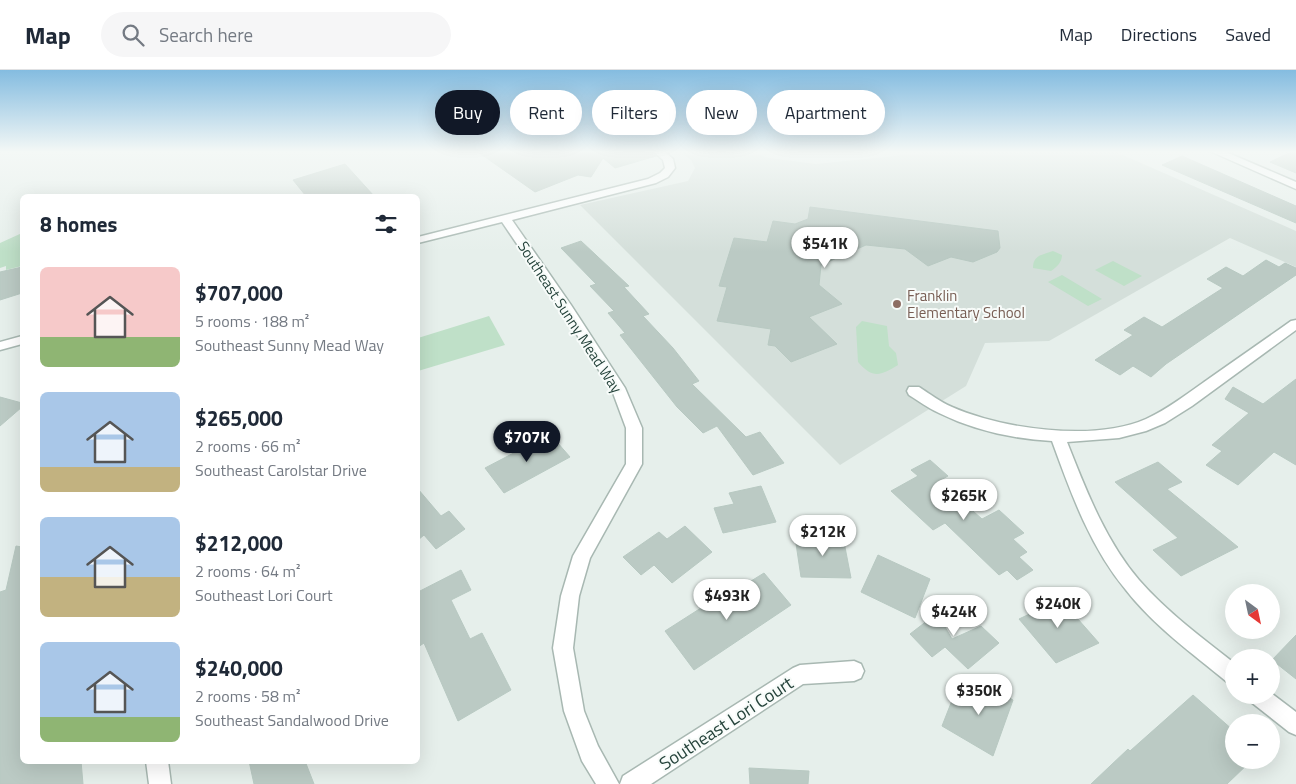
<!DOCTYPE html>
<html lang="en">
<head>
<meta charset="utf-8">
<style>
  :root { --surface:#fff; --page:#f6f6f7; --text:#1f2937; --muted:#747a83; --line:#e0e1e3; --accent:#111827 }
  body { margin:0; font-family:"Titillium Web",sans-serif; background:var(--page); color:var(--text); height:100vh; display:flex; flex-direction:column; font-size:19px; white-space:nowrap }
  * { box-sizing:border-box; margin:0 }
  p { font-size:16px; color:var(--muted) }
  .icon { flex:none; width:28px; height:28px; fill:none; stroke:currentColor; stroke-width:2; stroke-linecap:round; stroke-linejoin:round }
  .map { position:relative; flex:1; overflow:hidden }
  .sheet { position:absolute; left:20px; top:124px; width:400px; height:570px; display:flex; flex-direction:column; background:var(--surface); border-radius:8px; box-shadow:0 5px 20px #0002 }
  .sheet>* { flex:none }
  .guide { position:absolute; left:435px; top:20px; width:475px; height:45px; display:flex; gap:10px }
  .needle { width:32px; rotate:147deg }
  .tools { position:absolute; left:1225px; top:514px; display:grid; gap:10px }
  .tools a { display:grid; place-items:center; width:55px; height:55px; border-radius:50%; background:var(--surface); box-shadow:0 5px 20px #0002; font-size:25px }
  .price { position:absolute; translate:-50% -42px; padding:0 11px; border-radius:18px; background:#fff; color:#222; font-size:16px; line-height:32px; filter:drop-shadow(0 1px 2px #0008) }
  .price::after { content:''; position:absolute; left:50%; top:30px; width:15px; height:11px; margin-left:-8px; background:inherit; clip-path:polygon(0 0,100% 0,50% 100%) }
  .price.active { background:var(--accent); color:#fff }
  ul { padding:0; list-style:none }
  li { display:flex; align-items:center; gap:15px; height:125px; padding:0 20px }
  li span { display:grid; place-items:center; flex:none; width:140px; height:100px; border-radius:8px; color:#555 }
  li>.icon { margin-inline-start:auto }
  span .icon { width:60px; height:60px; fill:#fffc; stroke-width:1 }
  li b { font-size:21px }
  h2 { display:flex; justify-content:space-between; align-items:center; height:60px; padding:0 20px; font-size:21px }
  .chip { padding:0 18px; border-radius:22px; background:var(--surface); box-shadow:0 5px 20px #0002; font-size:18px; line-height:45px }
  .chip.active { background:var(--accent); color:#fff }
  header { display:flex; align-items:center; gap:30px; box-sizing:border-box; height:70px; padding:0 25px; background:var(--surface); border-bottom:1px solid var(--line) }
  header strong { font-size:24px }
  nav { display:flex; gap:28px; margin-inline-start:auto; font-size:18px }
  .search { width:350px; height:45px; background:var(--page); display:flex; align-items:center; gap:12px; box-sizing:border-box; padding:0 18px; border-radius:28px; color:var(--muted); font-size:19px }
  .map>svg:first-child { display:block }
</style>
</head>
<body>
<header>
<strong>Map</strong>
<div class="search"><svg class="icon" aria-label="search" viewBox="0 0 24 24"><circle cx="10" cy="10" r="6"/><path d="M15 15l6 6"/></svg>Search here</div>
<nav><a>Map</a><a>Directions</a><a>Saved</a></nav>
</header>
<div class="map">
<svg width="1296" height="714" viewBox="0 0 1296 714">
  <rect width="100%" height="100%" fill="#e6efeb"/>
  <path fill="#d4dfda" d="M680,82H751L769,88L816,94L934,82H1116L1296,161V197L1230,168L1049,271L985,273L966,316L840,395L580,135L688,111L695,98L691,90Z"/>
  <g fill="#bfe0c8">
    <path d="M22,163V196L6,200V196L0,198V173Z"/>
    <path d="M1053,181L1062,185C1062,192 1057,197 1051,201L1033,198C1033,185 1042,185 1053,181Z"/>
    <path d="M1113,191L1142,206L1124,216L1095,200Z"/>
    <path d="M1062,205L1102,229L1088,236L1048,212Z"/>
    <path d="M489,246L505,275L418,301V268Z"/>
    <path d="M862,251L887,256L889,276L896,283L898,295C880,306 873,309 858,292L856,257Z"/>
  </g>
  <g fill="#bbcac4" stroke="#b8c9c2">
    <path d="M478,82H652L656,86L615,98L603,88L591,107L578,105L535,122Z"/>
    <path d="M1291,82H1296V103L1270,92Z"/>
    <path d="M1182,86L1296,136V153L1162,95Z"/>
    <path d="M345,94L374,126H306L293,110Z"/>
    <path d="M810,137L998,161L1000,178L997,182L973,192L951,187L928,196L905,179L866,175L821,195L819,215L842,234L809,247L837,274L791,292L775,276L768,275L771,259L717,251L727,217L719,216L734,168L767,172L773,151L795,154L808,149Z"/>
    <path d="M581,171L629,216L624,217L649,244L643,246L673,278L699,311L692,314L746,367L760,362L784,393L753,405L717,356L703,363L677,337L620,265L625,263L608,243L614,241L590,216L596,214L561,178Z"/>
    <path d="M1266,190L1279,197L1285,193L1296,198V205L1166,294L1151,307L1133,296L1120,305L1095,290L1133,265L1124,260L1144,247L1162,257L1223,218L1207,209L1226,197L1243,206Z"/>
    <path d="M22,197V223L0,230V202Z"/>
    <path d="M1296,309V395L1274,382L1238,415L1206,395L1222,381L1212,375L1249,343L1225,329L1233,317L1263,334Z"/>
    <path d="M0,327L22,333V337L0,356Z"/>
    <path d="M550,364L570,387L504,423L485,398Z"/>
    <path d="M930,390L948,406L939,411L982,449L999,440L1024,463L1013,469L1027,482L1019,487L1033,500L1017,510L1007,500L999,505L945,453L933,460L891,421L918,406L911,400Z"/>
    <path d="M1158,392L1182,412L1167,419L1238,477L1181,506L1153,480L1178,468L1115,412Z"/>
    <path d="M761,416L776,452L723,463L714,438L734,434L729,423Z"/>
    <path d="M418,419L441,446L449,441L465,459L436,479L424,465L418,470Z"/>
    <path d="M685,456L712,482L672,513L654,495L641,505L623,487L659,462L667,469Z"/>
    <path d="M795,467H843L851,508L801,507Z"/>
    <path d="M16,476L22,477V691H81L83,714H0V522L6,520Z"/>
    <path d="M878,485L930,509L915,548L861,522Z"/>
    <path d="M461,500L471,520L451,530L470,569L482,563L511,620L458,651L424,573L418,577V522Z"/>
    <path d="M764,503L791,535L694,600L665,561L715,529L717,532Z"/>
    <path d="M1055,523L1099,573L1056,593L1019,549L1038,540L1032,533Z"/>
    <path d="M954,530L967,543L945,557L952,569L981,556L999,573L968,599L945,577L932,587L910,564Z"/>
    <path d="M1296,565V609L1272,590Z"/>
    <path d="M971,607L1013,630L993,686L942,656L953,628L961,633Z"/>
    <path d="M1193,625L1234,661V690H1252L1227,714H1091L1128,679L1130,681Z"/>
    <path d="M249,691H305L314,714H254Z"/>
    <path d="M749,698L809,701L808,714H750Z"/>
  </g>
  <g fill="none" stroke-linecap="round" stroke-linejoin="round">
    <g stroke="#a8b8b2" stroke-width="3">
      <g id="minor">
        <path d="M654,82H665L673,89L675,98L668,107L656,113L512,150L571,235L625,318L642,358V394L590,488L579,526L573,578L584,641L598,676L619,714H596L582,691L564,641L553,578L561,526L573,486L626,394V358L613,323L561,239L502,152L418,173V167L648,109L660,103L665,98L663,90Z"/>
        <path d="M1212,82H1226L1296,112V119Z"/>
        <path d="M1296,250V260L1192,336L1165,353L1146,361L1119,368L1067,372C1086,420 1105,470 1139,510C1167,542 1201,567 1234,593V615L1227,612C1192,583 1154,556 1126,520C1090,477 1071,423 1052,371C1014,369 973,360 939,343C928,338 919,331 909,325L907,321L909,317H919C930,324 940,332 952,337C1002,359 1094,372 1146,349C1168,339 1187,324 1207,310C1235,290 1263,271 1291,251Z"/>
        <path d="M22,266V274L0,280V272Z"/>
        <path d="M854,591L861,594L864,601L861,608L854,611L803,614L651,714H620L623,706L793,598L800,595Z"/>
        <path d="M1271,623L1296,642V665L1289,662L1251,632L1248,625H1271Z"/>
        <path d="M146,691H168L171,714H149Z"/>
      </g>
    </g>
    <use href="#minor" fill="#fff" fill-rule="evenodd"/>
  </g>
  <linearGradient id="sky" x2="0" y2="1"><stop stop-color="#84bce0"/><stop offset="0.45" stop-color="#f4f8f6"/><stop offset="1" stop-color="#f4f8f6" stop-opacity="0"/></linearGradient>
  <rect width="1296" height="182" fill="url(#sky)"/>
  <circle fill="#8d6e63" stroke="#f7fbf9" stroke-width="2" cx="897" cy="234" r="5"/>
  <g text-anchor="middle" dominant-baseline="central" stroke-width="4" stroke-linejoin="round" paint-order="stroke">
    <g font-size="15" fill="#785e54" stroke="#f7fbf9" text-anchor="start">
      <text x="907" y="225">Franklin<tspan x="907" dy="17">Elementary School</tspan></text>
    </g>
    <g font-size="15" fill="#24423a" stroke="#f7fbf9">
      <text transform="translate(570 247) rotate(57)">Southeast Sunny Mead Way</text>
    </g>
    <g font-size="18" fill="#24423a" stroke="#f7fbf9">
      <text transform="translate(726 653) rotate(-33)">Southeast Lori Court</text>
    </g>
  </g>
</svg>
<div class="tools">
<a><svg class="needle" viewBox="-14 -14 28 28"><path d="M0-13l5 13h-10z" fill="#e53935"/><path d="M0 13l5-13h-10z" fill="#747a83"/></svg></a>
<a>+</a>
<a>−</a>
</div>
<b class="price" style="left:825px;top:199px">$541K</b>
<b class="price active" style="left:527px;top:393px">$707K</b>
<b class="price" style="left:964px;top:451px">$265K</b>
<b class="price" style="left:823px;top:487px">$212K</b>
<b class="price" style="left:727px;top:551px">$493K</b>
<b class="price" style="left:1058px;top:559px">$240K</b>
<b class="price" style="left:954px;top:567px">$424K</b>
<b class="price" style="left:979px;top:646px">$350K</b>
<div class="guide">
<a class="chip active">Buy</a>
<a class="chip">Rent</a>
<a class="chip">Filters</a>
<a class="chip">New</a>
<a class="chip">Apartment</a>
</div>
<section class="sheet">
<h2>8 homes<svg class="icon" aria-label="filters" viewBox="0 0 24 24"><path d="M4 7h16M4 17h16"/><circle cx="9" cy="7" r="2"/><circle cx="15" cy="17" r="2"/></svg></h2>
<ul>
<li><span style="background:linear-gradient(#f6c9c9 70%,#8fb573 0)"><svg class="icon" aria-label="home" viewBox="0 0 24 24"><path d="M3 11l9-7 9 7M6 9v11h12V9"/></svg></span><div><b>$707,000</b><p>5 rooms · 188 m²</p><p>Southeast Sunny Mead Way</p></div></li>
<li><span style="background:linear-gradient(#a9c7e8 75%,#c2b280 0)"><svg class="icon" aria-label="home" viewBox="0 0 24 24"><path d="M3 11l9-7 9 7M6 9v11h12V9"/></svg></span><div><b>$265,000</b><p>2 rooms · 66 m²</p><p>Southeast Carolstar Drive</p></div></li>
<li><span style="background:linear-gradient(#a9c7e8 60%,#c2b280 0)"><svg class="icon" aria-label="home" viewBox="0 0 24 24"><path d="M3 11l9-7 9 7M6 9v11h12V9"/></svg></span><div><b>$212,000</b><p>2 rooms · 64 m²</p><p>Southeast Lori Court</p></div></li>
<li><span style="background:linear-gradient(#a9c7e8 75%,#8fb573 0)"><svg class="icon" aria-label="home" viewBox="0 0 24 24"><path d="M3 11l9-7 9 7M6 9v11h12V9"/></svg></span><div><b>$240,000</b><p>2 rooms · 58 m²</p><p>Southeast Sandalwood Drive</p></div></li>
</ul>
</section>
</div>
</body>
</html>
